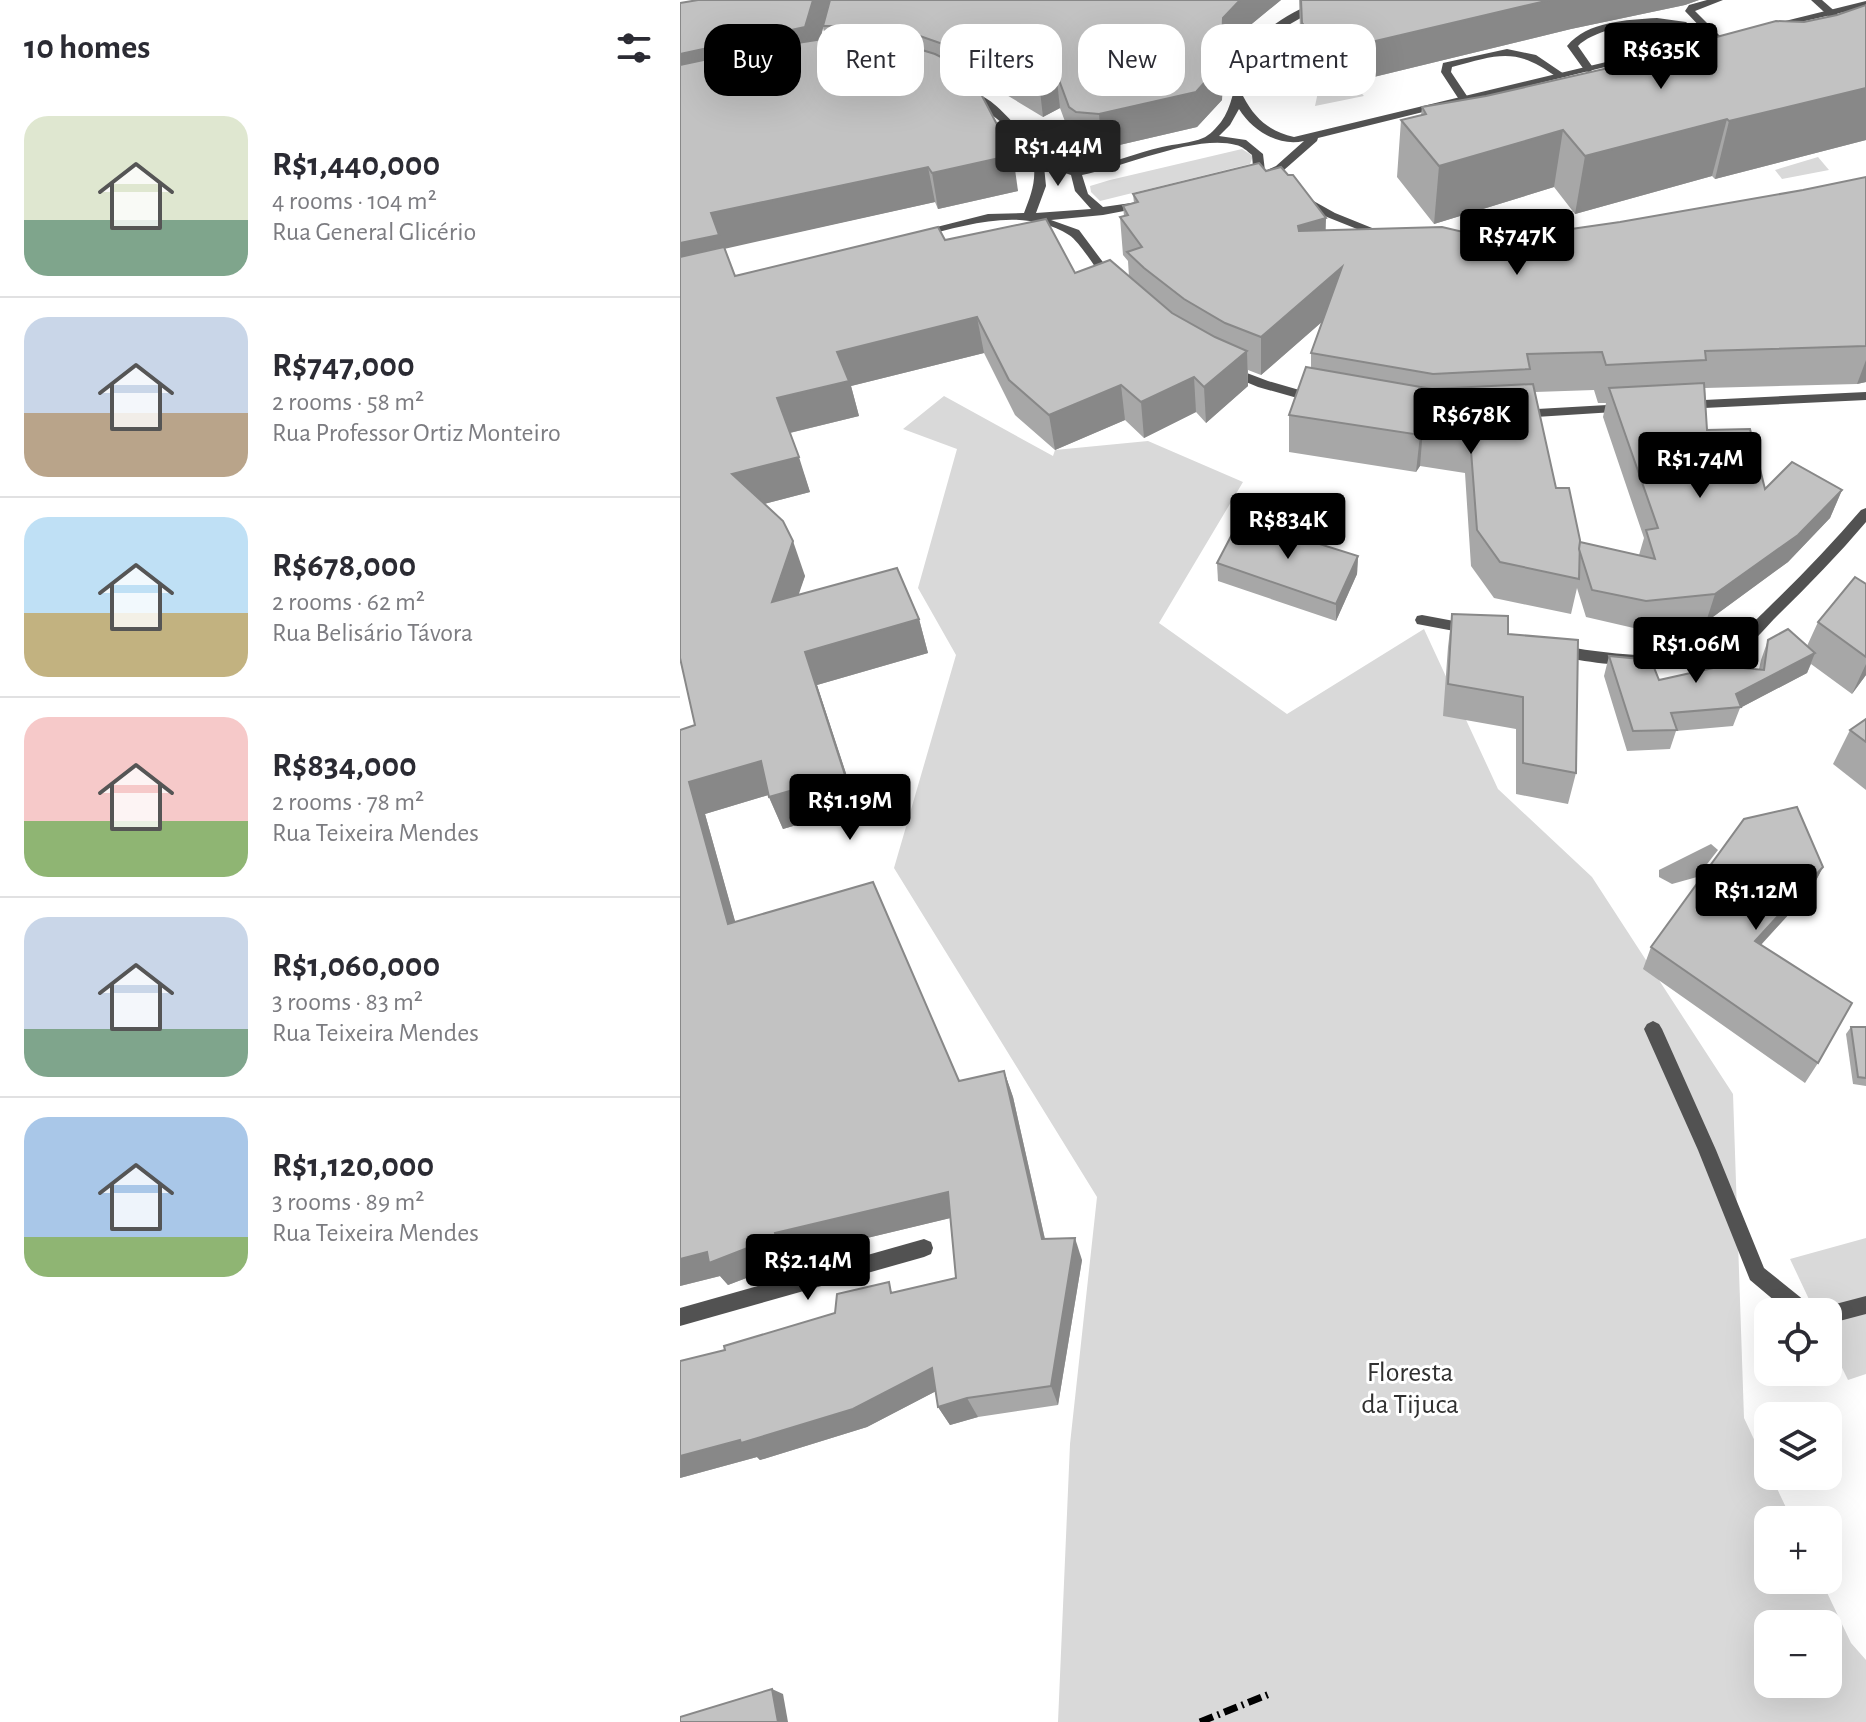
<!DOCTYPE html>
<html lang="en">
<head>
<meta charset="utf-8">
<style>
  :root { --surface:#fff; --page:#f2f2f3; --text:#2b2b33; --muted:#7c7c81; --line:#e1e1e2; --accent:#000 }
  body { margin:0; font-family:"Alegreya Sans",sans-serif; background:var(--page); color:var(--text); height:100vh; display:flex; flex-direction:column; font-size:30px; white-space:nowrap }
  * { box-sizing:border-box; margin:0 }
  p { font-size:26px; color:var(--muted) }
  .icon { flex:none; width:44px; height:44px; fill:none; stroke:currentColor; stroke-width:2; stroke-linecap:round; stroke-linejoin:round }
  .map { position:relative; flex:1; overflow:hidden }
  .drawer { display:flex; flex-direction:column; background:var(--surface); width:680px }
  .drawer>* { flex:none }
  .banner { position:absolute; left:24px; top:24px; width:760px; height:72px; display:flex; gap:16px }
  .fabs { position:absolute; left:1074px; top:1298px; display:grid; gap:16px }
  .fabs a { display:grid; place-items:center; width:88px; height:88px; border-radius:16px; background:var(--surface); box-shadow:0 8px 32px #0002; font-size:40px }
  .price { position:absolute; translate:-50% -68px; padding:0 18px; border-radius:8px; background:var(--accent); color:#fff; font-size:26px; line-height:52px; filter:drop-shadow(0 2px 4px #0008) }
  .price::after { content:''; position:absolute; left:50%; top:48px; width:24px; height:18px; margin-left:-12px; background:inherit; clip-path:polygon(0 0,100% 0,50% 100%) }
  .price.selected { background:#222; color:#fff }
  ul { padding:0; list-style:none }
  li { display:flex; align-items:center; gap:24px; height:200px; padding:0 24px }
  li+li { border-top:2px solid var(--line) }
  li span { display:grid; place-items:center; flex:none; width:224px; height:160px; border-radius:24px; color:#555 }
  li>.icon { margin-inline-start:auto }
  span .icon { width:96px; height:96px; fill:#fffc; stroke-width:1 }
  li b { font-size:34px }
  h2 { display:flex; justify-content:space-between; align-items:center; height:96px; padding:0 24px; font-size:34px }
  .pill { padding:0 28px; border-radius:24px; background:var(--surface); box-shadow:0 8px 32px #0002; font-size:28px; line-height:72px }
  .pill.selected { background:var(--accent); color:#fff }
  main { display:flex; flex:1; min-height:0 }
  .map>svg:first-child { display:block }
</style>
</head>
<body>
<main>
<section class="drawer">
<h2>10 homes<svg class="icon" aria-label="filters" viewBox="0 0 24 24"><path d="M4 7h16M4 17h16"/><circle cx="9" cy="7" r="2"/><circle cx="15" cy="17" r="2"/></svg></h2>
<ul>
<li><span style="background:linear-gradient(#dfe7d0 65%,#7fa58c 0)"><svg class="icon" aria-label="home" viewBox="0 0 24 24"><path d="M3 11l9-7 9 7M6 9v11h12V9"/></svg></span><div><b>R$1,440,000</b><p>4 rooms · 104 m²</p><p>Rua General Glicério</p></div></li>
<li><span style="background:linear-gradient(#c9d6e8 60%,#b9a48a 0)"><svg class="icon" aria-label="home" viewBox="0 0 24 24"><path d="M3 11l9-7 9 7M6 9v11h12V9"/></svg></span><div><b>R$747,000</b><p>2 rooms · 58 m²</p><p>Rua Professor Ortiz Monteiro</p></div></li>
<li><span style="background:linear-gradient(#bfe0f5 60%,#c2b280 0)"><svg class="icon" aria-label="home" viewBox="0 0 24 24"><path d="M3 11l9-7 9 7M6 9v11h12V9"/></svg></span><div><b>R$678,000</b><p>2 rooms · 62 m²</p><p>Rua Belisário Távora</p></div></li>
<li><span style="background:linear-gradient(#f6c9c9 65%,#8fb573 0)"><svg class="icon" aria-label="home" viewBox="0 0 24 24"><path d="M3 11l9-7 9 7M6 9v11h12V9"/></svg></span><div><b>R$834,000</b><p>2 rooms · 78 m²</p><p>Rua Teixeira Mendes</p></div></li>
<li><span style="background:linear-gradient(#c9d6e8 70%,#7fa58c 0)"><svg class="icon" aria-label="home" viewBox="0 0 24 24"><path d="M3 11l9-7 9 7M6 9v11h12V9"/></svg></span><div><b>R$1,060,000</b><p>3 rooms · 83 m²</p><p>Rua Teixeira Mendes</p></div></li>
<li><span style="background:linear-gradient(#a9c7e8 75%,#8fb573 0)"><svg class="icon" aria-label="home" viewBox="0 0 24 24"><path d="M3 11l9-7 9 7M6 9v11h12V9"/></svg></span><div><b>R$1,120,000</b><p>3 rooms · 89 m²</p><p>Rua Teixeira Mendes</p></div></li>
</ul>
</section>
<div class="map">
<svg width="1186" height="1722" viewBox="0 0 1186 1722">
  <rect width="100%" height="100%" fill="#fff"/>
  <g fill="#d9d9d9" fill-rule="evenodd">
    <path d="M666,85H674L684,96L635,106L638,92Z"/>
    <path d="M562,149L573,156L570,164L420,201L411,192L410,186L430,180Z"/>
    <path d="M1138,157L1149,170L1102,179L1095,170Z"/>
    <path d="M264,396L373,456L375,450L468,441L563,482L479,623L607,714L744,629L818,789L912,877L1053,1094L1064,1418L1088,1469V1476H1091L1112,1520H1088V1580H1141L1171,1643L1186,1660V1722H378L390,1444L417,1197L214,868L276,655L238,588L277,449L223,429ZM1088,1624H1148V1684H1088Z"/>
    <path d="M1186,1238V1374L1168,1380L1148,1339V1312H1135L1110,1259Z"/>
  </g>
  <path fill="#a0a0a0" d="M1031,844L1038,850L1017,877L992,884L979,877V870Z"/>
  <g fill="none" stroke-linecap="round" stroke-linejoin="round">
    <g fill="#525252" fill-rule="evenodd">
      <path d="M1027,0H1043L1015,11L1053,49V53H1045L1005,11L1009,5Z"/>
      <path d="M1131,0H1142L1175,29V33H1167Z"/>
      <path d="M977,18L1006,22L1027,40L1018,42C1012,36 1006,29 998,26C973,19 916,27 898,46L914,69L909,72L905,71L887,46C908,21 946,20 977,18Z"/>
      <path d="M827,49L856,55L887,76L878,78C836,47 820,54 772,67L771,72L789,99L780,101L761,72L763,63Z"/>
      <path d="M973,1021L979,1024L982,1029L1036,1150L1084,1268L1130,1305L1133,1312H1108L1070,1280L1018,1150L964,1029L967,1024Z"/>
      <path d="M1186,1296V1314L1148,1324V1312H1140L1148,1306Z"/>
    </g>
    <g fill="#525252" fill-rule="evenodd">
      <path d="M639,0H652L605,27L585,43L573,61L563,96C575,119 589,131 614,137L997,45L1002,48L638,138L637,141L604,170L580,181L574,178L572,155C567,151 562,146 556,145C516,134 444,167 402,175L408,194L423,207L465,201L471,204L465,207L423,215L371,220L399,230L437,281L431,285L427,284C417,271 401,243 389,235C343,206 287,225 239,237L233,233L308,214L344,213C351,195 358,177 352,158C346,140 304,107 287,97V93C325,90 354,172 399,168C427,166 455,153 482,147C494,144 512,143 523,138C529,136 537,127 541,122C552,107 554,87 559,70C571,34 606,15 639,0ZM559,109C572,130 598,147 624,141L596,166L585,171L583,154L566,140L539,136L550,125ZM364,166L391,175L395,191L411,209L356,213L366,186Z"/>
      <path d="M1186,1V7L1090,29L1085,26Z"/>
      <path d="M621,194L655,213L707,234L705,237H697L647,217L617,199V195Z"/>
      <path d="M551,367L588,381L640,396L641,399L635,403L578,387L547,374L545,371Z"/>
      <path d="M1186,392V400L1004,409L998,405L1004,401Z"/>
      <path d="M945,404L951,408L950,411L840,418L834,414L840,410Z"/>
      <path d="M1186,508V522C1158,555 1128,586 1097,616C1087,626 1078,638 1066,646C1023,675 921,668 873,654L871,650L878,645C925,654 1009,665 1053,641C1065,634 1074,621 1084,612C1118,579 1151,545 1181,510Z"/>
      <path d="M742,615L790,624L797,629L790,634L737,624L735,620L737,616Z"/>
      <path d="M244,1239L251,1242L253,1248L251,1254L244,1257L0,1326V1308Z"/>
    </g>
    <path stroke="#000" stroke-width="7" stroke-dasharray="14 5 2 5" stroke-linecap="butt" d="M520,1722L592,1693"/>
  </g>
  <g fill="#a7a7a7" fill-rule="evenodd">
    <path d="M18,0H601L568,27L544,53L542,100L517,127L422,149L400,148L393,143L380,108L363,117L325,94L305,66L291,75L338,191L258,209L255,202L44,248L55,276L265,240L395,273L449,277L448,261L443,255L440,217L444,216L443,206L454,203L453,194L586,171L646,230L794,243L940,222L1123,190L1186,177V382L1177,384L1025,388L1027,430L1085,489L1162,490L1150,518L1108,562L1026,622L958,629L906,617L897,588L891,614L814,598L791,566L785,473L740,466L736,472L609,452V415L631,368V353L643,321L581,375L568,370V386L526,423L516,412L464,438L445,420L375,450L335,415L304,353L171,386L179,416L110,433L130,492L84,504L125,576L118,594L239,619L248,653L137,685L177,807L103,829L88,795L25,814L55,922L279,1081L324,1071L333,1097L365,1239L402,1260L378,1405L298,1417L270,1425L258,1407L256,1391L187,1427L80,1460L77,1457L0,1478V1361L45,1350L215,1292L276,1278L270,1218L112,1256L113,1260L48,1285L40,1276L0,1286V730L15,725ZM143,28L146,39L140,40ZM914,390L918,403H926L923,417L964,538L959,555L900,542L876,488L855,392Z"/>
    <path d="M619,0H1019L1005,5L891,29L669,83L666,80L644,85L621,58Z"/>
    <path d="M1186,5V140L1035,179L1032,176L895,214L874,187L754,224L717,177L721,120L741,115L742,107L806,96L976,57L977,53L1157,15Z"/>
    <path d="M678,556L677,574L656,621L538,581L537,563Z"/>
    <path d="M1186,584V675L1172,694L1131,664L1127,673L1060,708L1053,726L996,731L990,749L947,751L924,676L929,656L979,680L1079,669L1081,660L1088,640L1127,646L1138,622Z"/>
    <path d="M772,614L828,634L896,773L888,804L836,794V729L763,716L768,647Z"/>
    <path d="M1186,719V790L1153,764L1170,730Z"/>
    <path d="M1143,867L1131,890L1081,945L1138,1063L1125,1083L963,969L971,947Z"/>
    <path d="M1171,1027H1186V1086L1173,1084L1166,1034Z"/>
  </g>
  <g fill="#888">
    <path d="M133,0H151L143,26V28L134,62L0,92V54Z"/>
    <path d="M560,0H601L568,27L544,53L542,100L517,127L422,149L419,114L543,18Z"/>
    <path d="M870,0H1019L1005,5L891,29L669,83L670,47Z"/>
    <path d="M299,31L305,66L283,80L277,49L275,45Z"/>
    <path d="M668,44L666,80L644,85L645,50Z"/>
    <path d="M376,72L380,108L363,117L359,82Z"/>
    <path d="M1186,88V140L1035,179L1049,121Z"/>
    <path d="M1047,119L1032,176L895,214L905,156Z"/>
    <path d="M883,130L874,187L754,224L759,166Z"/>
    <path d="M333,155L338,191L258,209L252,173Z"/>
    <path d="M248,167L255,202L44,249L0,282V243L31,213Z"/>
    <path d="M646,218L645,256L618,265V226Z"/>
    <path d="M662,267L660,306L581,375V337Z"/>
    <path d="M297,317L304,353L171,386L179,416L109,433L97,398L157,352Z"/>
    <path d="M567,351L568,386L526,423L524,387Z"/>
    <path d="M1186,360V382L1177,384Z"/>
    <path d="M514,377L516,412L464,438L461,402Z"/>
    <path d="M441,385L445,420L375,450L369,415Z"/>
    <path d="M743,429L740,466L736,472L740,435Z"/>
    <path d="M119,457L130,492L65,509L52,474Z"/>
    <path d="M1162,490L1150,518L1108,562L1026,622L1035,594Z"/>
    <path d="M113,541L125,576L105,635L92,602Z"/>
    <path d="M678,556L677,574L656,621V604Z"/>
    <path d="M239,619L248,653L137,685L177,807L103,829L89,797L125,652Z"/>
    <path d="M1135,653L1127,673L1060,708L1056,694Z"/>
    <path d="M1186,664V675L1172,694Z"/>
    <path d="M81,761L95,793L25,814L64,953L48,924L9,782Z"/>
    <path d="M1143,867L1131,890L1064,963L1075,941Z"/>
    <path d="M324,1071L333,1097L370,1262L362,1239Z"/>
    <path d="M268,1192L279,1216L112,1256L113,1260L48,1285L40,1276L0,1286V1259L95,1233Z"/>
    <path d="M395,1238L402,1260L378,1405L371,1386Z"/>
    <path d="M252,1368L264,1387L187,1427L80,1460L77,1457L0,1478V1456Z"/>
    <path d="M287,1398L298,1417L270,1425L258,1407Z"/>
    <path d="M92,1689L103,1694L108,1722H98Z"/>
  </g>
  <g fill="#c2c2c2" stroke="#888" stroke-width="2">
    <path d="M18,0H133L125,27L0,54V3Z"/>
    <path d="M150,0H560L543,18L541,64L516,92L419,114L396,112L389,107L376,72L359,82L320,59L299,31L275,45L277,49L237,35L195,26H143Z"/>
    <path d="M621,0H870L670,47L668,44L645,50L622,23Z"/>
    <path d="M1186,5V88L1049,121L1047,119L905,156L883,130L759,166L721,120L746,114L742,107L806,96L981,56L977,53L1096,21L1124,22L1157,15Z"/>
    <path d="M182,38L219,43L255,54L289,71L333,155L252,173L248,167L31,213L39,235L0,243V65L66,51L143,39Z"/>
    <path d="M579,163L586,171L601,167L608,175H613L646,218L618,226L619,231L762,227L792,234L794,243L940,222L1123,190L1186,177V346L1025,351L1026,360L926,365L922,352L847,354L850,369L753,374L631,353L662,267L581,337L545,323L504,299L464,268L447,252L462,247L440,217L448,215L443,206L458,202L453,194Z"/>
    <path d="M366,219L395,273L430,260L492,313L535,337L567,351L524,387L514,377L461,402L441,385L369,415L329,380L297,317L157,352L169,381L97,398L119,457L52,474L103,521L113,541L92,602L217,568L239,619L125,652L165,775L89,797L81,761L9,782L48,924L193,882L279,1081L324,1071L362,1239L395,1238L371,1386L287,1398L258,1407L252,1368L173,1409L61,1443L60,1440L0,1456V1361L45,1350L44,1346L155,1313L157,1294L209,1282L211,1293L276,1278L268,1192L95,1233L96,1237L29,1263L27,1252L0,1259V730L15,725L0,658V257L44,247L55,276L258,227L265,240Z"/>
    <path d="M626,367L752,389L853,384L876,488H889L900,540L899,579L820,562L797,530L790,437L743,429L740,435L609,415Z"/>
    <path d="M1024,383L1027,430L1070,429L1085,489L1112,462L1162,490L1118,535L1035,594L966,601L912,590L899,549L900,542L975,559L966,530L978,528L929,388Z"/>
    <path d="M560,519L678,556L656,604L537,563Z"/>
    <path d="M1175,577L1186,584V657L1138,622Z"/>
    <path d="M772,614L828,616V634L898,640L896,773L843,763V697L768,684Z"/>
    <path d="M1108,629L1135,653L1056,694L1061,707L991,713L997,730L953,731L929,656L971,660L979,680L1042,666L1084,670L1088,640Z"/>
    <path d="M1186,719V742L1170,730Z"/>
    <path d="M1117,807L1143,867L1075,941L1172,1003L1138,1063L971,947L1064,819Z"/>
    <path d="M1171,1027H1186V1078L1178,1077Z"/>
    <path d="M92,1689L98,1722H0V1717Z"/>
  </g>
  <g text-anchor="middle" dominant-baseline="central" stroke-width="6" stroke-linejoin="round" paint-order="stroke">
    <g font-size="28" fill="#303030" stroke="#fff">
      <text x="730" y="1373">Floresta<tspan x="730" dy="32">da Tijuca</tspan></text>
    </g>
  </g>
</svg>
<div class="fabs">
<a><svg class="icon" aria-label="locate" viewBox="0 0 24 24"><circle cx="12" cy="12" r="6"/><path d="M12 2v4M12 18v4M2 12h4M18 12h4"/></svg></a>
<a><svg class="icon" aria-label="layers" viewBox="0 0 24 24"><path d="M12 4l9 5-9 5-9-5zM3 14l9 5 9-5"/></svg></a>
<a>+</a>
<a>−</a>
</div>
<b class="price" style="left:981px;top:91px">R$635K</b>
<b class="price selected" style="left:378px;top:188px">R$1.44M</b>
<b class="price" style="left:837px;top:277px">R$747K</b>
<b class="price" style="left:791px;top:456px">R$678K</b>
<b class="price" style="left:1020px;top:500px">R$1.74M</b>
<b class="price" style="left:608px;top:561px">R$834K</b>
<b class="price" style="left:1016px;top:685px">R$1.06M</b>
<b class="price" style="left:170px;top:842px">R$1.19M</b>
<b class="price" style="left:1076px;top:932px">R$1.12M</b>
<b class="price" style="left:128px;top:1302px">R$2.14M</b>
<div class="banner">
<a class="pill selected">Buy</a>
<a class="pill">Rent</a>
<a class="pill">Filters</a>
<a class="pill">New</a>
<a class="pill">Apartment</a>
</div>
</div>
</main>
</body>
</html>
